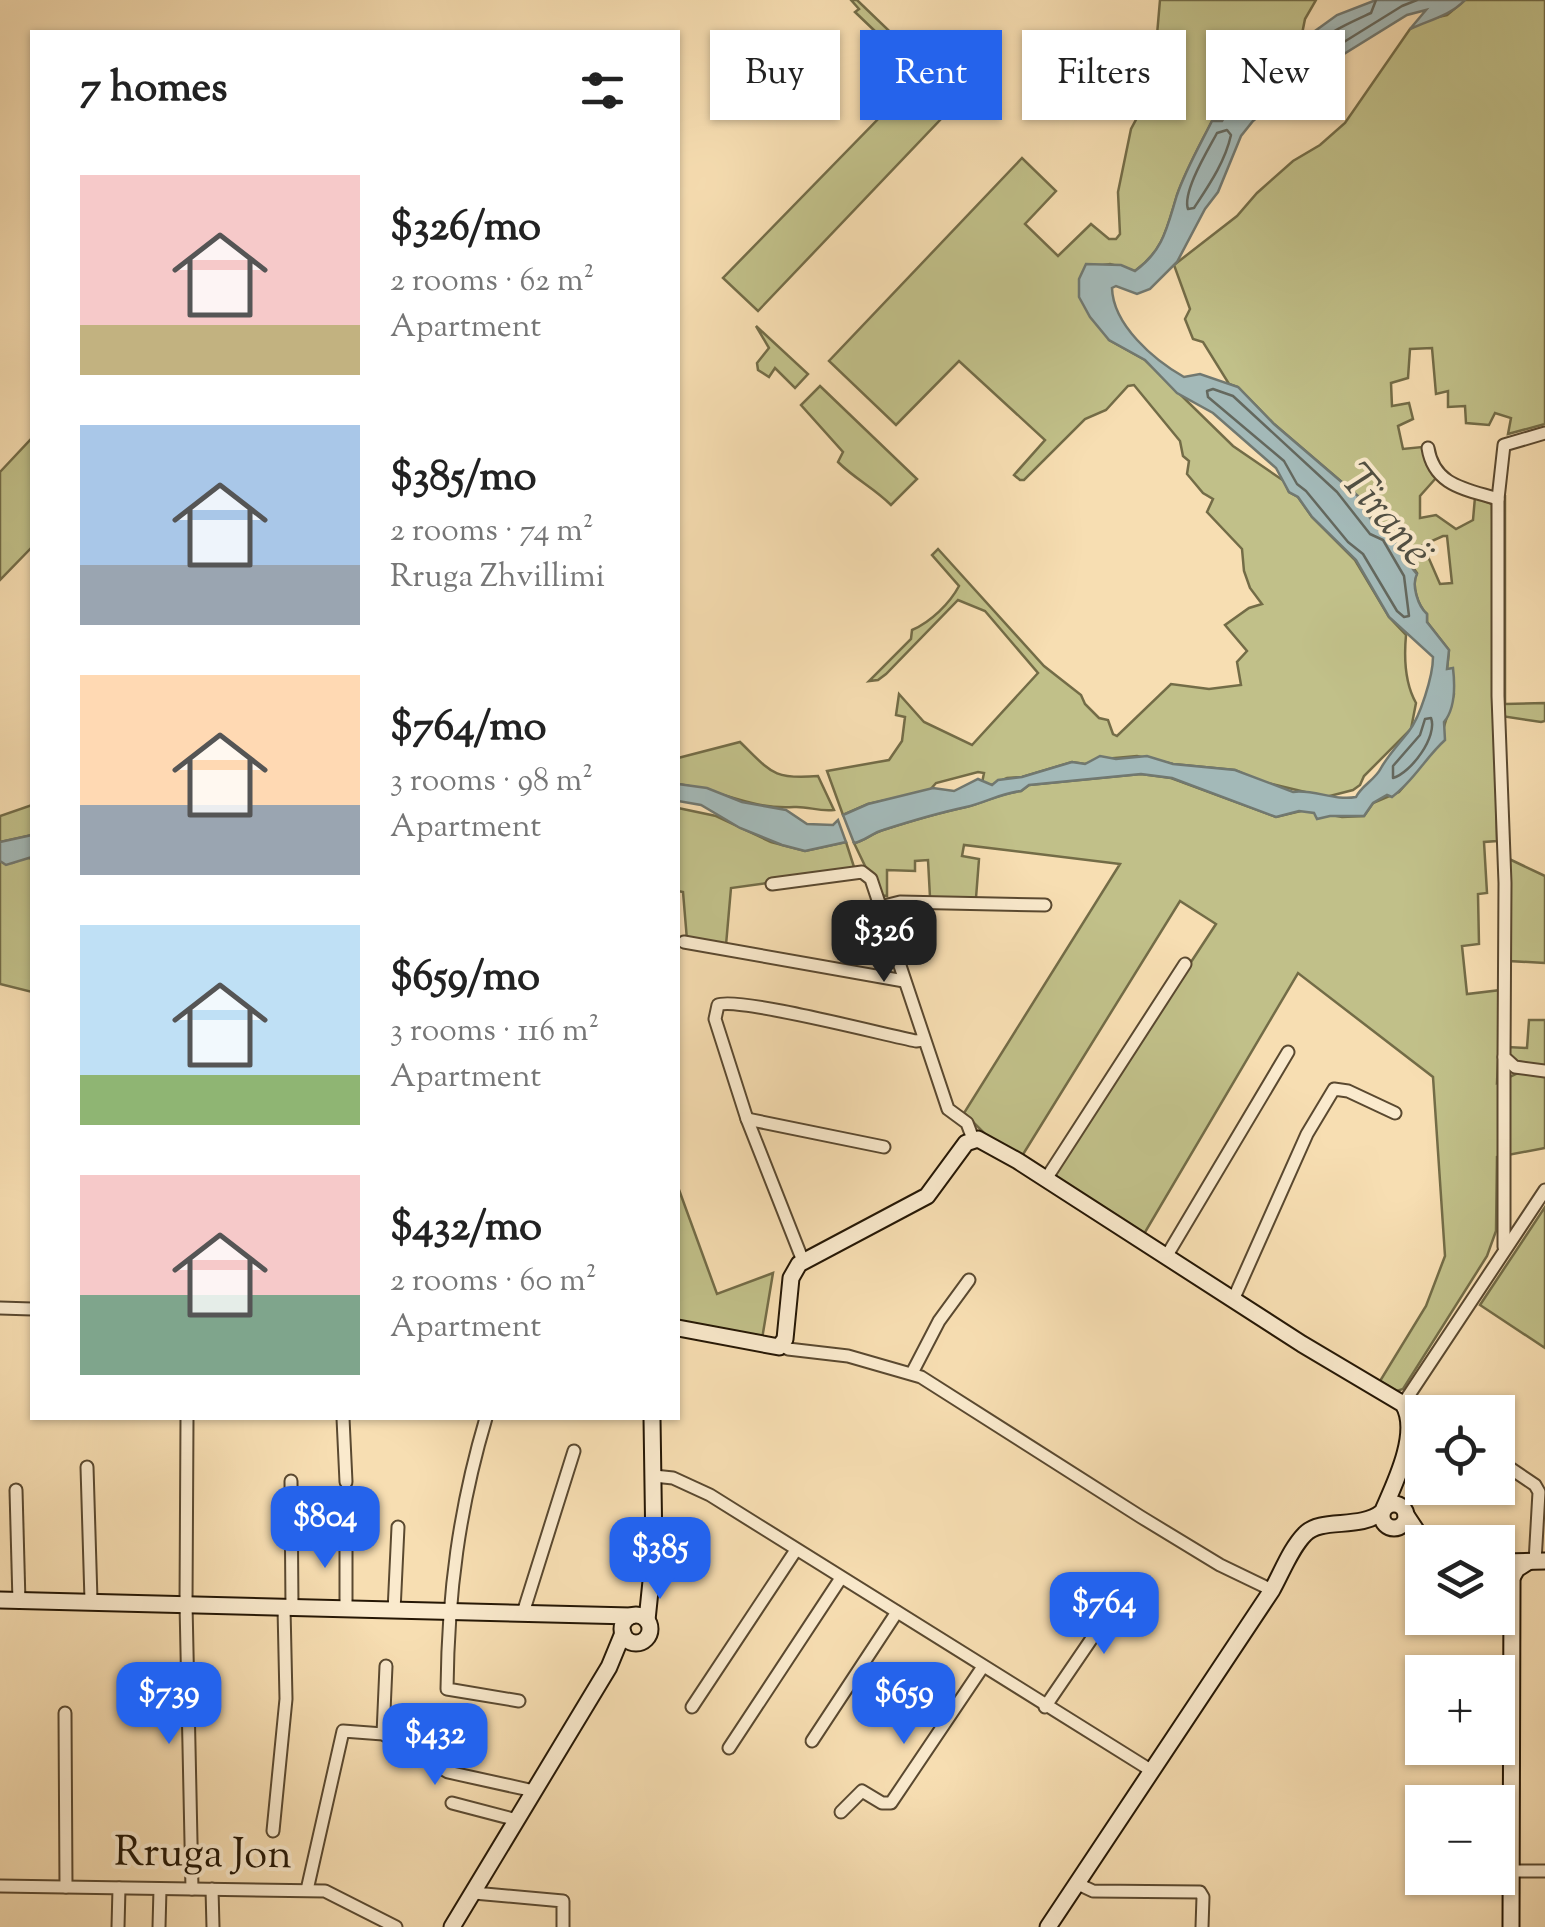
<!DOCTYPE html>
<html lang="en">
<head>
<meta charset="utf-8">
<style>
  :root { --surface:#fff; --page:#f6f6f6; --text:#222; --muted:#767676; --accent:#2563eb }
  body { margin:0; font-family:"Sorts Mill Goudy",serif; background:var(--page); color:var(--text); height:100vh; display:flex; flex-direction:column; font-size:38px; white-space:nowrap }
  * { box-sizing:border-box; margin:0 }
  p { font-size:32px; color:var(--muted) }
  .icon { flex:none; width:55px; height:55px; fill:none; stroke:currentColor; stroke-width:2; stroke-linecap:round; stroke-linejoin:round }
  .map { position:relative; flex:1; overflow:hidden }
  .panel { position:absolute; left:30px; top:30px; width:650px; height:1390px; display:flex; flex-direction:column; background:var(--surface); border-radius:0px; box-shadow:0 2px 8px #0004 }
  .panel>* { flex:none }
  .hud { position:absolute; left:710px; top:30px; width:685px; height:90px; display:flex; gap:20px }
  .controls { position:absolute; left:1405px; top:1395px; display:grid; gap:20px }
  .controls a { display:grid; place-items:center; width:110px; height:110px; border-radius:0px; background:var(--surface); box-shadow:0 2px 8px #0004; font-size:50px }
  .price { position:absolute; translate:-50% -85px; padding:0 22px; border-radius:20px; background:var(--accent); color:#fff; font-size:32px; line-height:65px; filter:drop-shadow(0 2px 5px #0008) }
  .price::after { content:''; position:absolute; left:50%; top:60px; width:30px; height:22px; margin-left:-15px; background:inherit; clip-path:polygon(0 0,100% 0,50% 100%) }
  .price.active { background:#222; color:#fff }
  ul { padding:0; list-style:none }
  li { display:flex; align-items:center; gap:30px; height:250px; padding:0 50px }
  li span { display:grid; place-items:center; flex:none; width:280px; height:200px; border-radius:0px; color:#555 }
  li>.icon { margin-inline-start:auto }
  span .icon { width:120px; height:120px; fill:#fffc; stroke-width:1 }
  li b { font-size:42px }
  h2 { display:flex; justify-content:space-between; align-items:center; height:120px; padding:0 50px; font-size:42px }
  .tag { padding:0 35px; border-radius:0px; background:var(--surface); box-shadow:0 2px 8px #0004; font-size:35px; line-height:90px }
  .tag.active { background:var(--accent); color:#fff }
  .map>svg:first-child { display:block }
</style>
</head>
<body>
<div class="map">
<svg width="1545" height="1927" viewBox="0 0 1545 1927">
  <rect width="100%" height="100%" fill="#f7deb2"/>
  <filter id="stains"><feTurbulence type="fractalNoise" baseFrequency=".002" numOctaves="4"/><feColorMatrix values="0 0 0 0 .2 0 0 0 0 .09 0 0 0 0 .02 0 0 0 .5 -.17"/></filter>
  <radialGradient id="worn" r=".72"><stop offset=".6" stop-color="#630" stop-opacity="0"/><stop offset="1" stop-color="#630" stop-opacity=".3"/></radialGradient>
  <g fill="#c1c089" stroke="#736c47" stroke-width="2.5" fill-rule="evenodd">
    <path d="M851,0H857L960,99L758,311L723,278L921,75L855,12L859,9Z"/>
    <path d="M1160,0H1316L1305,19L1300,44L1292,54L1272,67L1267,76L1234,102L1222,121H1212C1200,145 1186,170 1177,195C1167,227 1164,250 1135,271L1110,264L1097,266L1109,340L1145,360L1233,446L1284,481L1289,492L1298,497L1312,517L1355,560L1389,617L1406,635C1404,657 1404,682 1416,703L1411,729L1364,776L1360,785L1353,790L1326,797L1259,781L1235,770L1173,764L1137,756L1104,759L1085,764L1072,762L1022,777L1007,778L992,785L982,783L984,773L978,772L936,783L929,791L868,804L843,815L827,771L889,760L902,741L905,717L896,715L899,694L924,722L972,745L1038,673L985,611L958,600L886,674L878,680L869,681L911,639L912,630C931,622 950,603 959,586L932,555L938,549L1044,666L1081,695L1085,704L1099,718L1108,720L1113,734L1117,736L1171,684L1209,689L1241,685L1237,662L1247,651L1225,625L1249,608L1262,604L1250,588L1244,571L1242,549L1207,512L1213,499L1203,493L1187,474L1189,461L1183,456L1180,441L1134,385L1128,386L1106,410L1085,419L1024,480H1020L1014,475L1045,440L959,361L896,425L829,361L1022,158L1056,191L1025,224L1058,256L1091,224L1109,239H1116L1120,234L1118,192L1131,129L1160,75L1155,58Z"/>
    <path d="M1465,0H1545V424L1508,434L1511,418L1495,413L1489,425L1466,423L1465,406L1448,407V391L1436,394L1432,348L1410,349L1408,378L1391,383L1392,406L1409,403L1413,419L1398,426L1403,449L1422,447L1427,465L1436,478L1420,496V518L1436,515L1456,529L1473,520L1475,497L1492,504L1497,841L1484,842L1487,893L1478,894L1479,944L1462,946L1467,994L1501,990L1497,1083L1522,1071L1545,1074V1148L1497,1157L1496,1231L1487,1256L1403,1389L1397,1391L1380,1381L1426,1306L1445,1256L1433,1077L1298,973L1144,1234L1051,1175L1216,924L1180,901L1022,1156L985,1134L964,1113L1120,864L964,845L962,856L979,859L976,898L930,897L928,860L915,861V871L887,870V896L879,895L854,843C865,841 872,833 883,830C911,821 938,813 966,807C985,802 1001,793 1021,791L1029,785L1141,774L1171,778L1276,817L1305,810L1342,817L1364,816L1373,803L1399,792L1426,760L1442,733L1454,694L1447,669L1449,650L1427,622V614C1418,606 1411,585 1417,573L1393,538L1376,526L1370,514L1344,484L1274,424L1238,387L1229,384L1203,342L1193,339L1185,319L1190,309L1174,265L1237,216L1257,193L1293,161L1320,145L1345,123L1410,29L1429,19L1447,15ZM1443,536H1447L1452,583L1440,584L1423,545Z"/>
    <path d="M756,326L808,374L795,388L775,368L769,377L758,370L757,363L769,348Z"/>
    <path d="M820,386L917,479L891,505C874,488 855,479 838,462L843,452L801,405Z"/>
    <path d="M32,438V547L0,580V472Z"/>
    <path d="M1505,495V704L1545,703V721L1541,722L1501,716L1502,507Z"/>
    <path d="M740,742C771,772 773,780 818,776L834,810C819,812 808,806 794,807C751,810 721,790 678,784V758Z"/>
    <path d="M32,805V835L0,842V816Z"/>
    <path d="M678,808L716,816L771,842L805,851L846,842L854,867L825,875L731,888L726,945L687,940L683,892L678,891Z"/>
    <path d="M27,857L32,859V992L0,984V861L12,863Z"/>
    <path d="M1507,858L1545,876V963L1509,961Z"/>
    <path d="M1529,1020H1545V1066L1509,1060L1508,1047L1527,1048Z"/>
    <path d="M678,1187L717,1294L773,1273L762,1339L678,1322Z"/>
    <path d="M1545,1207V1348L1480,1305Z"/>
  </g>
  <g fill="#a3b9b8" stroke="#717870" stroke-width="2.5">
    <path d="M1376,0H1465C1450,16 1429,20 1410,29L1426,10L1407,15L1302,80L1253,121L1241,136L1218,192L1205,209L1177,262L1150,289L1137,294L1116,286L1112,288C1113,325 1154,360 1184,377L1200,374L1238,387L1274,424L1358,496L1357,500L1376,526C1397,530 1401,558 1417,574C1411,585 1418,606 1427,614V622L1449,650L1447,669L1453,668C1455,685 1455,709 1444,722L1445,740C1425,758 1414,781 1392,797L1387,795L1373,803L1364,816H1330L1317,819L1314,813L1299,811L1276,817L1172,778L1141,774L1029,785L1021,791C1001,793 985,803 966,807C938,813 911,821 883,830C872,833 865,841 854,843L843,815L868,804L933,788L954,791L978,779L992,785L998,780L1022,777L1072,762L1085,764L1100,756L1116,759L1147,756L1173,764L1235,770L1293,792C1314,789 1334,801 1356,797C1362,785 1375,780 1381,768C1389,754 1399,744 1409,731C1420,717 1433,676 1433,657L1389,617L1356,560L1312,517L1298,497L1289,492L1276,468L1213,413L1177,393L1145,360L1109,340L1090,317L1079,297V279L1086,264L1121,265L1135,271C1164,250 1167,227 1177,195C1186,169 1200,145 1212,121H1222L1234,102L1267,76L1271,67L1292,54L1315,31L1337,15Z"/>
    <path d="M678,784L707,788L742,802L786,810L807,824L833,825L838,820L846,842L805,851L782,845L740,828L701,805L678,801Z"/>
    <path d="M32,835V857L6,865L0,861V842Z"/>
  </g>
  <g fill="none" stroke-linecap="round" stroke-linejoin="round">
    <g stroke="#64685e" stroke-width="2.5">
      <path d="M1376,0L1371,13C1345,25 1323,34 1304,56V62L1310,63L1402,6L1417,0"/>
      <path d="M1227,130L1231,135C1225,162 1209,185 1194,208L1188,209C1182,192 1208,150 1217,133Z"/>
      <path d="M1213,389L1233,396L1337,492L1370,534L1383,540L1404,576L1409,616L1404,617L1397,611L1363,554L1348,542L1306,491L1297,484L1284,461L1208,397L1207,391Z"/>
      <path d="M1431,718C1438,736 1411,773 1393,778V766L1420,735L1425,719Z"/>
    </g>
    <g stroke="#5a4930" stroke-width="15">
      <g id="street">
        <path d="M1545,433L1504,445L1498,499V696L1505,883L1504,1057L1515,1067L1545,1071"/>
        <path d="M1428,448C1434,486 1466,489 1498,499"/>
        <path d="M772,884L862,872L871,879L948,1109L967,1123L973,1139"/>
        <path d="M880,907L900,902L1045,905"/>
        <path d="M684,942L904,981"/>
        <path d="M747,1119L884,1147"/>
        <path d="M1046,1179L1185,964"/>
        <path d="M1504,1247V1057"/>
        <path d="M1166,1257L1288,1052"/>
        <path d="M803,1261L747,1119L715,1019L718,1005C736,996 885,1035 916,1041L924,1040"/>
        <path d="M1233,1300L1307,1134L1334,1089L1348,1091L1395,1113"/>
        <path d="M0,1308L32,1309"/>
        <path d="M782,1345L788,1349L848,1356L921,1377L1141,1517L1220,1565L1272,1590"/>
        <path d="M912,1373L939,1321L969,1280"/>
        <path d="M1407,1399L1427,1412"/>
        <path d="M1403,1404L1545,1190"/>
        <path d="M187,1418L186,1604L192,1889"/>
        <path d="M343,1418L346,1482"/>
        <path d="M486,1418C459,1509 448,1593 447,1689L519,1701"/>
        <path d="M1498,1460L1535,1485L1539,1492L1535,1562"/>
        <path d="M87,1467L91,1600"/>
        <path d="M654,1476L673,1478L710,1495L1152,1771"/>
        <path d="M291,1481L292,1608"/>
        <path d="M16,1490L19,1602"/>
        <path d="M346,1533V1610"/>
        <path d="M394,1611L398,1527"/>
        <path d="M523,1613L574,1451"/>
        <path d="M692,1707L796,1550"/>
        <path d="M1045,1707L1129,1584"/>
        <path d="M65,1713L66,1887"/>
        <path d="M383,1734L386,1666"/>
        <path d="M812,1741L897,1612"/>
        <path d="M729,1748L841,1578"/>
        <path d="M452,1803L517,1820"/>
        <path d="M841,1812L862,1791L882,1803H891L982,1668"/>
        <path d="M273,1831L286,1699L284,1608"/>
        <path d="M1511,1871H1545"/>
        <path d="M1078,1884L1093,1891L1200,1892L1203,1897L1202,1927"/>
        <path d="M0,1886L325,1891L396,1927"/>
        <path d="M212,1889L213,1927"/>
        <path d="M307,1890L343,1731L383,1734L448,1772L534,1791"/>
        <path d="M474,1893L563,1901V1927"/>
        <path d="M118,1927L119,1888"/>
        <path d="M159,1927L160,1889"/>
      </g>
    </g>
    <g stroke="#251705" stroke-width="19">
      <g id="secondary">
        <path d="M678,1328L779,1347L785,1339L791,1278L799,1264L927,1196L966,1143L978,1139L1018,1161L1302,1344L1403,1404C1420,1431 1396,1481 1384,1508"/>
        <circle cx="1394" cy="1516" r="12"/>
        <path d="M1406,1515L1424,1542"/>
        <path d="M1502,1562L1545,1561"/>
        <path d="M1498,1588L1507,1586L1517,1569L1528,1562"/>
        <path d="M0,1600L631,1616"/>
        <circle cx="636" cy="1629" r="14"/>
        <path d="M647,1620L654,1552L652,1418"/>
        <path d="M452,1927L609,1667L623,1633"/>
        <path d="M1048,1927L1272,1590C1282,1572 1291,1548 1305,1534C1321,1517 1360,1530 1382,1512"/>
        <path d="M1511,1927L1512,1579"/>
      </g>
    </g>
    <use href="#street" stroke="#faeacd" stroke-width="11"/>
    <use href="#secondary" stroke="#faeacd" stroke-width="15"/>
  </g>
  <g text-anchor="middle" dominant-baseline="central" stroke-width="8" stroke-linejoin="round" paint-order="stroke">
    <g font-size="42" fill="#251705" stroke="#faeacd">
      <text transform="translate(203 1856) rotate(1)">Rruga Jon</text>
    </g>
    <g font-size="45" font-style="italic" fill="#515044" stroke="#faeacd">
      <text transform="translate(1384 517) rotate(50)">Tiranë</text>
    </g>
  </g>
  <rect width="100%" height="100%" filter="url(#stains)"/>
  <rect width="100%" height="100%" fill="url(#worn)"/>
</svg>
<div class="controls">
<a><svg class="icon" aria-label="locate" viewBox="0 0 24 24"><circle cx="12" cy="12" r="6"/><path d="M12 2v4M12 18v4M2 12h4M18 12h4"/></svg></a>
<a><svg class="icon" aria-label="layers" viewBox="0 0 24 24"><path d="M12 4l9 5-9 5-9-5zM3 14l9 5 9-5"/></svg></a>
<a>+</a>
<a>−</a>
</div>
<b class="price active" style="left:884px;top:985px">$326</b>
<b class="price" style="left:325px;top:1571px">$804</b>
<b class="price" style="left:660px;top:1602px">$385</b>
<b class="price" style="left:1104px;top:1657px">$764</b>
<b class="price" style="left:169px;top:1747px">$739</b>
<b class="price" style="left:904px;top:1747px">$659</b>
<b class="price" style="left:435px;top:1788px">$432</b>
<div class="hud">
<a class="tag">Buy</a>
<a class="tag active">Rent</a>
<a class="tag">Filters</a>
<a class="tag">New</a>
</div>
<section class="panel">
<h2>7 homes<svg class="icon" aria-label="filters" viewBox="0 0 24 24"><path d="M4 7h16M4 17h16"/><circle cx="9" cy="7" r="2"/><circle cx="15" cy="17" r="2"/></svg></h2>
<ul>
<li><span style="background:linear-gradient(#f6c9c9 75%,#c2b280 0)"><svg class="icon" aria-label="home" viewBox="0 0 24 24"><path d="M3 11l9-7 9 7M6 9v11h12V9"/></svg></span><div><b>$326/mo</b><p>2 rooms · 62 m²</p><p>Apartment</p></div></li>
<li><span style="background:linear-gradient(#a9c7e8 70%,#9aa5b1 0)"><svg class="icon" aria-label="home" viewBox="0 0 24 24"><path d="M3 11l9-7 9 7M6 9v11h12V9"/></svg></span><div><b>$385/mo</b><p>2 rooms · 74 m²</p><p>Rruga Zhvillimi</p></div></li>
<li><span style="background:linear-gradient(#ffd9b3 65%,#9aa5b1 0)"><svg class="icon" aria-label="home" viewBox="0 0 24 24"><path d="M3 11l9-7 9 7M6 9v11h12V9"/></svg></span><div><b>$764/mo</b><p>3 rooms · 98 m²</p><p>Apartment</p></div></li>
<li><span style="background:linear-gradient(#bfe0f5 75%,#8fb573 0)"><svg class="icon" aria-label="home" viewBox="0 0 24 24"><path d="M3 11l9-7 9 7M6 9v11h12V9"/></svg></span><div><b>$659/mo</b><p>3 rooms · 116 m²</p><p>Apartment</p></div></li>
<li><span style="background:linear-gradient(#f6c9c9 60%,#7fa58c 0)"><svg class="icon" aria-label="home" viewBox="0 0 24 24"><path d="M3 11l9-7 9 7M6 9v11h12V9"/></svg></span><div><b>$432/mo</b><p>2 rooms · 60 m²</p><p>Apartment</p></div></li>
</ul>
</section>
</div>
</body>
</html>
